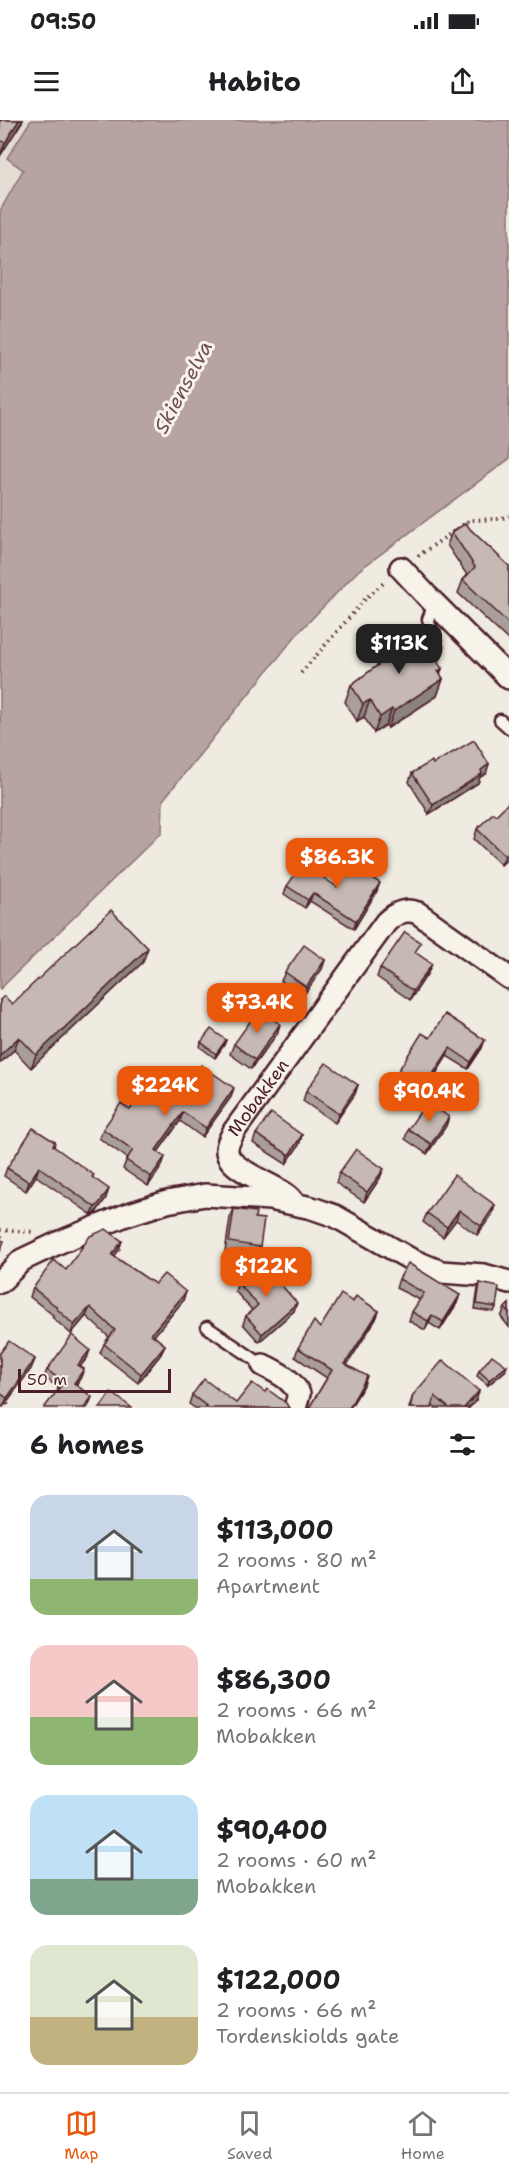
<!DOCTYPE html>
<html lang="en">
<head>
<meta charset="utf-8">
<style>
  :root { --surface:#fff; --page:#f6f6f6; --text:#202124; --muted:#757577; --line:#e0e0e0; --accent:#ea580c }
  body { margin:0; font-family:"Shantell Sans",sans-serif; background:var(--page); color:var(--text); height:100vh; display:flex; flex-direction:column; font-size:22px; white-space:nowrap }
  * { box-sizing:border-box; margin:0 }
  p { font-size:20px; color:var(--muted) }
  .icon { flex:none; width:33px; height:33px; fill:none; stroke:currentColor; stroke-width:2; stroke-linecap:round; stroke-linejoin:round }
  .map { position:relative; height:1288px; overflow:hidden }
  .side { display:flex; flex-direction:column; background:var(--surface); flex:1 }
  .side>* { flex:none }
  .scale { position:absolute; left:18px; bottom:15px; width:153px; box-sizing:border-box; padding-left:6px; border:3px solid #4a1f2b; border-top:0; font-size:16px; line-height:21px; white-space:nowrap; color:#4a1f2b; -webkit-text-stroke:4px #f7f3e8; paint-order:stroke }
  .price { position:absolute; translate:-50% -51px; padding:0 14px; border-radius:12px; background:var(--accent); color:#fff; font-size:20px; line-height:39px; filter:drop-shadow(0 2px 3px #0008) }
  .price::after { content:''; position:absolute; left:50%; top:36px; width:18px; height:14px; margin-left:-9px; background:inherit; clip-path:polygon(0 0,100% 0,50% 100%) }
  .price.selected { background:#222; color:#fff }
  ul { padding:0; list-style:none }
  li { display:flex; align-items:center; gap:18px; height:150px; padding:0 30px }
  li span { display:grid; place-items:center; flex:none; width:168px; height:120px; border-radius:18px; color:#555 }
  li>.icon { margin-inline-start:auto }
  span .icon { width:72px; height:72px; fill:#fffc; stroke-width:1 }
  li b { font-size:26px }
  h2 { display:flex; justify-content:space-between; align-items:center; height:72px; padding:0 30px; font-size:26px }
  .status { display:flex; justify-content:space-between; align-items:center; height:42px; padding:0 30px; background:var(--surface); direction:ltr }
  .status svg { height:16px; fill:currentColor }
  header { display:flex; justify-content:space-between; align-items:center; height:78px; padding:0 30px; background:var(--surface); font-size:27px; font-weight:700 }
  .tabs { display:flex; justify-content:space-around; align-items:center; height:84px; border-top:2px solid var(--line); background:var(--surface); font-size:16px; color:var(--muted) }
  .tabs a { display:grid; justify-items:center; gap:3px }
  .tabs .selected { color:var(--accent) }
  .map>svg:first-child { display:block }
</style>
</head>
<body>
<div class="status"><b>09:50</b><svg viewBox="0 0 49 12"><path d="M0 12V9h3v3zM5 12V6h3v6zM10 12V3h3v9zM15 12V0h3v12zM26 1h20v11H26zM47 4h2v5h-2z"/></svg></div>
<header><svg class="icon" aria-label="menu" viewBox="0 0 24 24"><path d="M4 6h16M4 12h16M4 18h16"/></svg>Habito<svg class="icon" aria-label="share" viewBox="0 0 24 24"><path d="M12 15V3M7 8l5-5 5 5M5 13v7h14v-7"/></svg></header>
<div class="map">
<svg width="509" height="1288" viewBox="0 0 509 1288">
  <rect width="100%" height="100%" fill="#f0ebe0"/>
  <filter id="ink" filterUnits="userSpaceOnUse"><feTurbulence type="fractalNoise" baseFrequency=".0167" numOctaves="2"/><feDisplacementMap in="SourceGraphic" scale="12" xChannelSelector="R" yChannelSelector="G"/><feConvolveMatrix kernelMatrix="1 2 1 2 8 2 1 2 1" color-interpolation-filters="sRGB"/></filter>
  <g filter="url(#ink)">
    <path fill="#e3dcd2" d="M0,0H31L8,37L23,50L0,91Z"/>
    <path fill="#b7a4a2" stroke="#8b6f72" stroke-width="1.5" d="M31,0H509V339L358,451L298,513L163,680L162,712L0,869V91L23,50L7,38Z"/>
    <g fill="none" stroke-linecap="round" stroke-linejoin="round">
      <g stroke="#4a1f2b" stroke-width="15">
        <g id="lane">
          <path d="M424,544L435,534L437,527L428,499L434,484"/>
          <path d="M500,600L509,608"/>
          <path d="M207,1207L263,1245"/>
        </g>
      </g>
      <g stroke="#4a1f2b" stroke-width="26">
        <g id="street">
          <path d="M401,448L427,476L509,558"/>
          <path id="s1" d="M292,1080C279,1064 225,1051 227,1029C227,1023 232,1016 234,1011L386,802C396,793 405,788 418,793L509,858"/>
          <path d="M0,1162L22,1140L60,1122L126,1095L167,1082L205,1075L270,1079L312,1088L335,1096L412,1140L441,1152L484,1155L509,1162"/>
          <path d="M263,1245C278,1253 291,1258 299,1274L295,1288"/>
        </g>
      </g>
      <g stroke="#4a1f2b" stroke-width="4" stroke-dasharray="1.5 4.5" stroke-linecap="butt">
        <path d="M418,436L470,400L499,399L509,396"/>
        <path d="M301,553L367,477L386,461"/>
        <path d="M0,1110L34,1112"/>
        <path d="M5,1278L9,1288"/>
      </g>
      <use href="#lane" stroke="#f7f3e8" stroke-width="10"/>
      <use href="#street" stroke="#f7f3e8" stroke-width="21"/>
    </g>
    <g fill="#aa9e9a" stroke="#4a1f2b" stroke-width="1.5">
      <path d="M0,0H23L0,36Z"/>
      <path d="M470,409L509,446V521L458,473L463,460L467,455L447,425L452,412Z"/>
      <path d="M391,520L423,527L424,532L443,559L437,576L388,608L386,605L374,613L364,597L357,601L345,582L351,565L382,542Z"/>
      <path d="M433,644L486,654L480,657L478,663L429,694L409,662L412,653Z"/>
      <path d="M477,709L509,737L501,745L474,719Z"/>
      <path d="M287,766L337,767L377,771L354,809L310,781L305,788L284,774Z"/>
      <path d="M417,833L428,853L410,880L377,857L380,848Z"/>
      <path d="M325,840L322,849L303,876L281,861L285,852Z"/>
      <path d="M143,842L31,948L14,930L0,943V880L12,884Z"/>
      <path d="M280,904L277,914L251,949L230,934L234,924Z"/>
      <path d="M430,918L482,928L468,949L447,936L417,984L390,967L393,959Z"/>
      <path d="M226,920L224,925L215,938L200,927L201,922Z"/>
      <path d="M358,965L355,974L335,1003L303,981L306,971Z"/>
      <path d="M231,977L202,1017L180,1001L158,1032L162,1046L148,1066L123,1049L127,1038L99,1018L103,1009L130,990L175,982Z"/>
      <path d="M449,997L446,1006L427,1034L405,1019L408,1009Z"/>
      <path d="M256,1014L302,1015L299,1025L286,1044L253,1023Z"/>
      <path d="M55,1022L54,1027L93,1058L106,1078L95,1094L92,1095L36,1056L26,1071L4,1056L7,1048Z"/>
      <path d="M339,1053L380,1058L364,1082L336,1063Z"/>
      <path d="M495,1085L492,1095L477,1115L456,1100L443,1117L423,1102L427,1093Z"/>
      <path d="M234,1089L255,1098L260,1127L256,1137L225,1132L230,1098Z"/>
      <path d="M119,1130L114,1136L155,1164L183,1181L154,1216L165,1225L161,1234L138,1263L100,1233L104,1224L109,1217L86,1196L71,1214L52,1197L53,1195L30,1177L33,1168L66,1150Z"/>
      <path d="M399,1159L457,1183L440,1210L429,1203L425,1210L409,1201L412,1192L420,1180L396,1168Z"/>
      <path d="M238,1163L294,1191L259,1222L243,1204L246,1196L252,1190L235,1171Z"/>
      <path d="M480,1163L496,1187L494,1192L475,1189L478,1168Z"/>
      <path d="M353,1182L379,1191L376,1199L346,1245L364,1265L350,1288H309L327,1258L295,1237L298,1228L320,1208Z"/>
      <path d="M509,1184V1207L501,1197L505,1188Z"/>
      <path d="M0,1233L35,1239L31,1249L3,1287L0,1285Z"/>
      <path d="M87,1238L80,1246L81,1257L76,1265L89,1285L59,1268L44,1257L47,1250Z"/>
      <path d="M479,1251H505L488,1265L477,1256Z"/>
      <path d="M479,1271L476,1280L469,1288H435L432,1285V1288H409L413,1275Z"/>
      <path d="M265,1272L289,1288H195L189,1284L192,1275L236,1283Z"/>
    </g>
    <g fill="#8b817d" stroke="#4a1f2b" stroke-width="1.5">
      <path d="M19,0H23L0,36L5,23Z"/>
      <path d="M442,549L437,563L443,559L437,576L388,608L394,591Z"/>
      <path d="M370,580L364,597L357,601L363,584Z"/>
      <path d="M392,589L386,605L374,613L380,597Z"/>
      <path d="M489,644L486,654L480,657L478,663L429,694L433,685Z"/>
      <path d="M509,731V737L501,745L505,736Z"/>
      <path d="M380,763L377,771L354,809L356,801Z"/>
      <path d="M313,773L310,781L305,788L308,780Z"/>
      <path d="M148,828L143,842L31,948L36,935Z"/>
      <path d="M325,840L322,849L303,876L306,867Z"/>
      <path d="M432,844L428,853L410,880L413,871Z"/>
      <path d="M280,904L277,914L251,949L255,940Z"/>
      <path d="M19,917L14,930L0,943V935Z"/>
      <path d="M226,920L224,925L215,938L216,934Z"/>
      <path d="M485,920L482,928L468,949L471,942Z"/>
      <path d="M450,928L447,936L417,984L419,976Z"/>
      <path d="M358,965L355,974L335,1003L339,994Z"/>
      <path d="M234,968L231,977L202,1017L206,1008Z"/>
      <path d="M183,992L180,1001L153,1039L156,1030Z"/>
      <path d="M449,997L446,1006L427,1034L431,1024Z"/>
      <path d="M302,1015L299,1025L286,1044L289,1035Z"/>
      <path d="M165,1037L162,1046L148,1066L151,1057Z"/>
      <path d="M39,1047L36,1056L26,1071L29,1062Z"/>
      <path d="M384,1049L380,1058L364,1082L367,1072Z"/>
      <path d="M109,1069L106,1078L95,1094L92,1095L95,1087Z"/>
      <path d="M495,1085L492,1095L477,1115L481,1106Z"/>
      <path d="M459,1090L456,1100L443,1117L447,1107Z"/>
      <path d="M122,1121L119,1130L109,1144L112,1135Z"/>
      <path d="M186,1172L183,1181L148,1223L151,1214Z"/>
      <path d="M460,1175L457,1183L440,1210L443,1202Z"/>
      <path d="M297,1183L294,1191L259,1222L262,1214Z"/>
      <path d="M90,1187L86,1196L71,1214L74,1205Z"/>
      <path d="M379,1191L376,1199L342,1253L345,1244Z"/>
      <path d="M432,1195L429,1203L425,1210L428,1201Z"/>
      <path d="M165,1225L161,1234L138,1263L141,1254Z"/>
      <path d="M90,1230L87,1238L75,1253L78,1245Z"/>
      <path d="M35,1239L31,1249L3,1287L7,1278Z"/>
      <path d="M507,1246L505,1251L488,1265L489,1260Z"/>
      <path d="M84,1249L81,1257L71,1271L74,1263Z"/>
      <path d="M367,1256L364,1265L350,1288H349Z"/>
      <path d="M479,1271L476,1280L469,1288H464Z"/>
      <path d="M92,1277L89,1285L87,1288H84Z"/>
    </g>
    <g fill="#c6b8b3" stroke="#4a1f2b" stroke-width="1.5">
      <path d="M0,0H19L5,23L0,20Z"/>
      <path d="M466,403L470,409L509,446V504L463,460L475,447L452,412Z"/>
      <path d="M410,507L419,521L423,519L425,522L423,526L424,532L428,535L433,534L442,549L438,551L443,559L394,591L392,589L380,597L370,580L363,584L351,565L389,537L386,533L395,526L391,520Z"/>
      <path d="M474,620L489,644L481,650L482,654L433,685L412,653L432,641L433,644Z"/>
      <path d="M509,682V731L505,736L477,709L493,693L496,695Z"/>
      <path d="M303,743L337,767L351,744L380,763L356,801L313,773L308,780L287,766Z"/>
      <path d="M111,790L148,828L36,935L19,917L0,935V880L4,876L12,884Z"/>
      <path d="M405,812L421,823L415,832L432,844L413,871L380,848Z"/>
      <path d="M304,825L325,840L306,867L285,852Z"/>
      <path d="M259,889L280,904L255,940L234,924Z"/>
      <path d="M445,894L485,920L471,942L450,928L419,976L393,959L422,913L430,918Z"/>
      <path d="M211,909L226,920L216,934L201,922Z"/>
      <path d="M326,943L358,965L339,994L306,971Z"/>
      <path d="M201,945L234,968L206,1008L183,992L156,1030L165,1037L151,1057L126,1040L133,1030L103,1009L121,983L130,990L148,963L175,982Z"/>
      <path d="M427,982L449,997L431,1024L408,1009Z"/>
      <path d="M271,993L302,1015L289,1035L256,1014Z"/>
      <path d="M33,1008L55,1022L53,1026L94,1055L92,1057L109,1069L98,1085L95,1087L39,1047L29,1062L7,1048Z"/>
      <path d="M356,1029L384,1049L367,1072L339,1053Z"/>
      <path d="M454,1055L495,1085L481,1106L459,1090L447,1107L427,1093Z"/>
      <path d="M234,1089L256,1092L255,1098L264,1099L260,1127L229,1122Z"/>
      <path d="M106,1109L122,1121L112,1135L155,1164L164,1154L186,1172L151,1214L165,1225L141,1254L104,1224L115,1210L90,1187L74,1205L56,1188L57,1187L33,1168L54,1140L66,1150L90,1116Z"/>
      <path d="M0,1116H2L0,1120L4,1121L0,1132Z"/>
      <path d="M261,1142L297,1183L262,1214L246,1196L258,1185L238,1163Z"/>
      <path d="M408,1143L460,1175L443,1202L432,1195L428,1201L412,1192L424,1173L399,1159Z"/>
      <path d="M480,1163L499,1167L496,1187L477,1184Z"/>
      <path d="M341,1174L353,1182L356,1176L379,1191L345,1244L367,1256L349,1288H309L332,1250L298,1228L314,1201L320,1208Z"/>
      <path d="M509,1184V1193L505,1188Z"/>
      <path d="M72,1215L90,1230L78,1245L84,1249L74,1263L92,1277L84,1288H44L64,1262L47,1250Z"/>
      <path d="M9,1221L35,1239L7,1278L0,1273V1233Z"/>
      <path d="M492,1235L507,1246L489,1260L479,1251Z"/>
      <path d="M443,1240L479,1271L464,1288H449L435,1276L432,1288H410L413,1275Z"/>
      <path d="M204,1259L236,1283L252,1263L265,1272L267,1269L286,1283L289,1288H209L192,1275Z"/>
      <path d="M111,1272L132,1288H100Z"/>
    </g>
  </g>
  <g text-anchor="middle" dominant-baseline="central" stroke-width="6" stroke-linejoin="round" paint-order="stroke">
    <g font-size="18" fill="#4a1f2b" stroke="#f7f3e8">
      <text stroke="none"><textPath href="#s1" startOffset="146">Mobakken</textPath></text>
    </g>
    <g font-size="20" font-style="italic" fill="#704e55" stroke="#f7f3e8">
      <text transform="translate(183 267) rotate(-62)">Skienselva</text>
    </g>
  </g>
</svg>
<div class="scale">50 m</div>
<b class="price selected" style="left:399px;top:555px">$113K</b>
<b class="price" style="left:337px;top:769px">$86.3K</b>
<b class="price" style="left:257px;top:914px">$73.4K</b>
<b class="price" style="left:165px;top:997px">$224K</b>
<b class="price" style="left:429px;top:1003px">$90.4K</b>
<b class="price" style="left:266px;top:1178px">$122K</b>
</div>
<section class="side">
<h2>6 homes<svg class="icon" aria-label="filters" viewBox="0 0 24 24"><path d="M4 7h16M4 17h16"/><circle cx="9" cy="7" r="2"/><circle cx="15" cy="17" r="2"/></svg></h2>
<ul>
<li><span style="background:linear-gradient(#c9d6e8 70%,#8fb573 0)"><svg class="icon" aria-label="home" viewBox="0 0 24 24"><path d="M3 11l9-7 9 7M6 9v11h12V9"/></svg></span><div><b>$113,000</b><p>2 rooms · 80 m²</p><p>Apartment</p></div></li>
<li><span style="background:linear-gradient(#f6c9c9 60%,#8fb573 0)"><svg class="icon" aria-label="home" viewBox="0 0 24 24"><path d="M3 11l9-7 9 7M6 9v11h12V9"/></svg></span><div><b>$86,300</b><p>2 rooms · 66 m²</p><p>Mobakken</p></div></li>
<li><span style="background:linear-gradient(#bfe0f5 70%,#7fa58c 0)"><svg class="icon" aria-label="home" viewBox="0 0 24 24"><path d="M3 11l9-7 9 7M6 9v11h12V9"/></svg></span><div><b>$90,400</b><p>2 rooms · 60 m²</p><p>Mobakken</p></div></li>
<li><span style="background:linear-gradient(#dfe7d0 60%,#c2b280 0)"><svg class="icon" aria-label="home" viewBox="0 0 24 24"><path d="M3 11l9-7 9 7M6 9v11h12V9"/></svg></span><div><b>$122,000</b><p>2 rooms · 66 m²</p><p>Tordenskiolds gate</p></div></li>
</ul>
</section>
<nav class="tabs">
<a class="selected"><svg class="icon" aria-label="map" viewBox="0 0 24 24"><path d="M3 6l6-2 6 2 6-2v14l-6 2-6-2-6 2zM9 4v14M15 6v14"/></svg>Map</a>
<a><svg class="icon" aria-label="saved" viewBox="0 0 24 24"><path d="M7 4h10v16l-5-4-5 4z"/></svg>Saved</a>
<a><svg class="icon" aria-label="home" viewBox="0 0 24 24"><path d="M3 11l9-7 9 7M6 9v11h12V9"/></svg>Home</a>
</nav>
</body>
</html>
